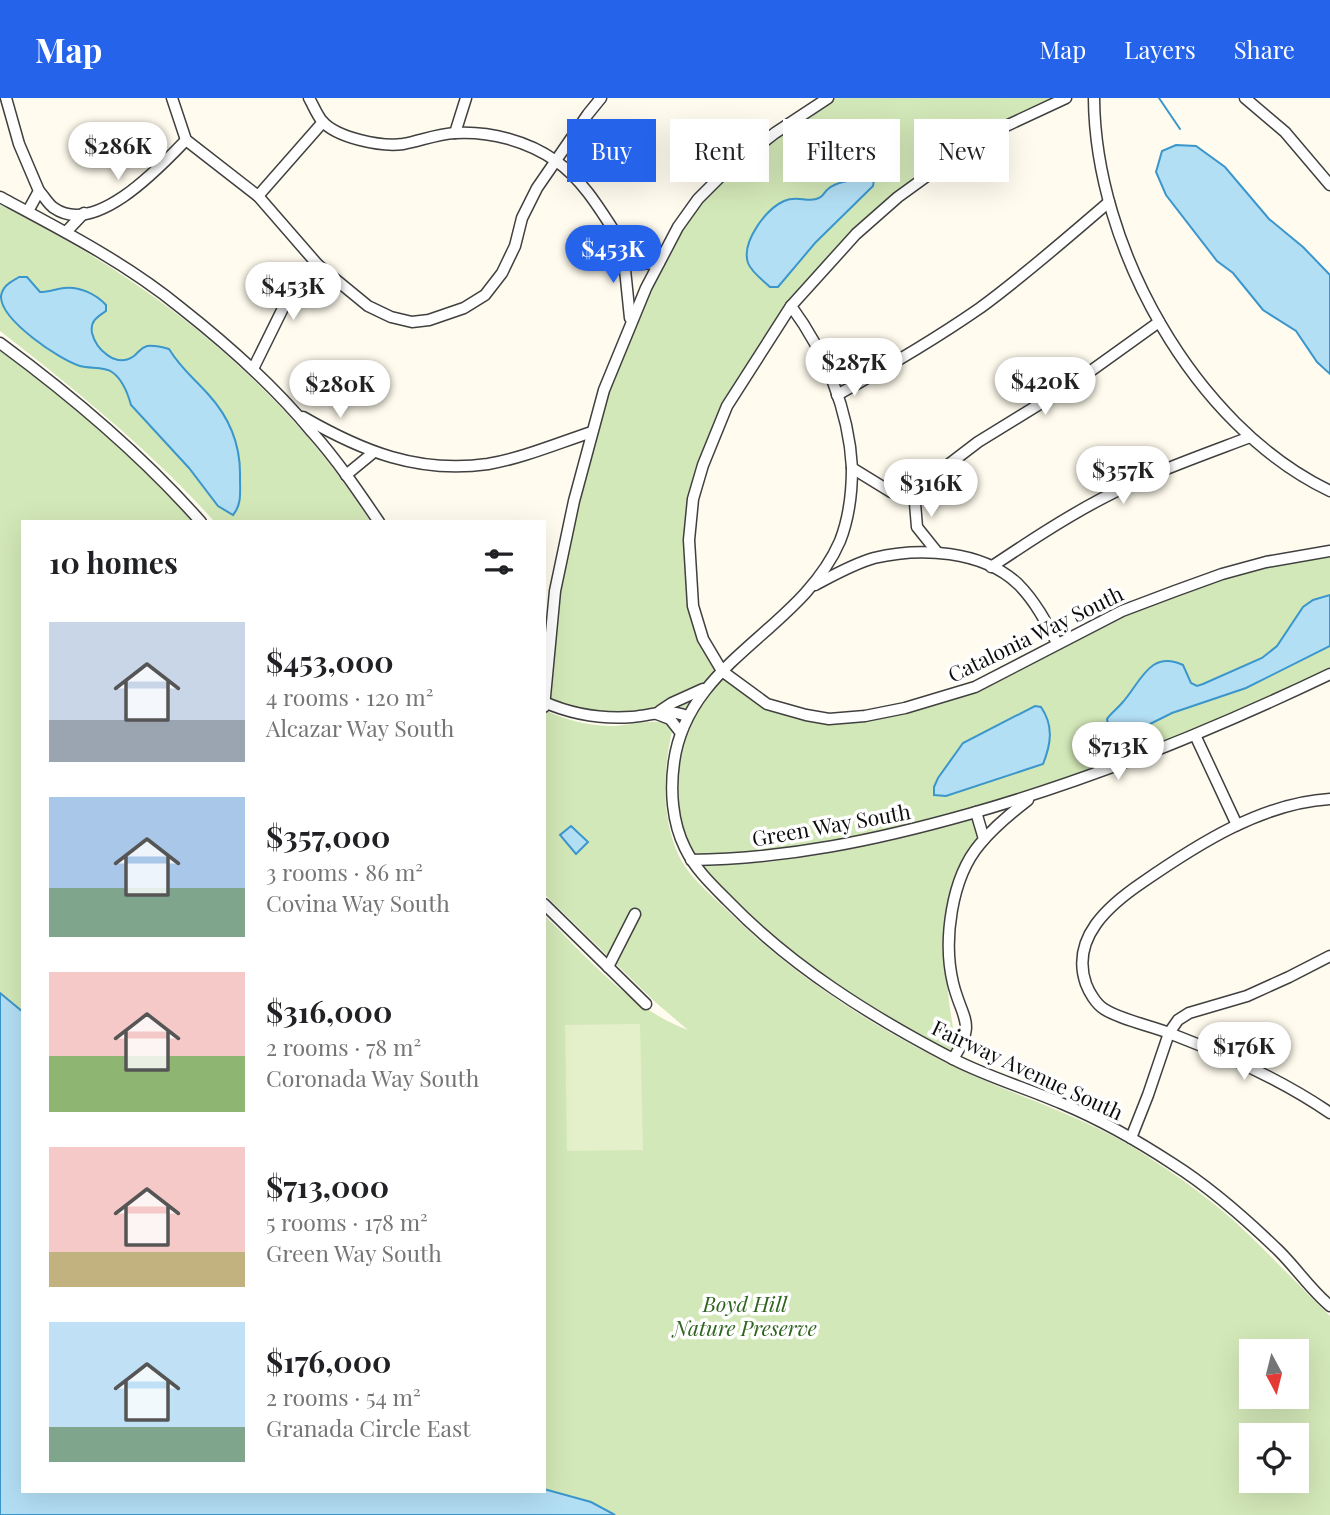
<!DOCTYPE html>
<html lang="en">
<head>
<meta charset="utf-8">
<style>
  :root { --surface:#fff; --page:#f2f2f2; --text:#202124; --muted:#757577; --accent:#2563eb }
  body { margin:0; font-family:"Playfair Display",serif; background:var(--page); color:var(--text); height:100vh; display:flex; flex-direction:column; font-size:26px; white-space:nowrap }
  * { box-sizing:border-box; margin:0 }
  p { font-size:23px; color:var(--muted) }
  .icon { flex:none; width:38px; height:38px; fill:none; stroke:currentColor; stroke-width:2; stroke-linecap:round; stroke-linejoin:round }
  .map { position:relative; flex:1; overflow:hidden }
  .details { position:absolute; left:21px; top:422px; width:525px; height:973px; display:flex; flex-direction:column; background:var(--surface); border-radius:0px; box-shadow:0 7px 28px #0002 }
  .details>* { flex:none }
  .banner { position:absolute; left:567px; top:21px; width:658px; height:63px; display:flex; gap:14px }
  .needle { width:46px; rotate:173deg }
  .controls { position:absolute; left:1239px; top:1241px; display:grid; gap:14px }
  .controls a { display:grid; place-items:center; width:70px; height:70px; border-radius:0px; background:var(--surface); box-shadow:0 7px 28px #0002; font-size:35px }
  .price { position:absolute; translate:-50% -60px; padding:0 16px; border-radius:24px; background:#fff; color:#222; font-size:23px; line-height:46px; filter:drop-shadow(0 2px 4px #0008) }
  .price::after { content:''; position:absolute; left:50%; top:42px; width:21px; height:16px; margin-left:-10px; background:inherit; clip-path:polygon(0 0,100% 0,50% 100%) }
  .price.selected { background:var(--accent); color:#fff }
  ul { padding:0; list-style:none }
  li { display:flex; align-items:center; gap:21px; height:175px; padding:0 28px }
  li span { display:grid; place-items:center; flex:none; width:196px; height:140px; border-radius:0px; color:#555 }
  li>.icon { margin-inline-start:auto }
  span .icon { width:84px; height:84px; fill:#fffc; stroke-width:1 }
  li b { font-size:30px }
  h2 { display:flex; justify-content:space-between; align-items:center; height:84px; padding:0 28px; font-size:30px }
  .chip { padding:0 24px; border-radius:0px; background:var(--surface); box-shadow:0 7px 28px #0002; font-size:24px; line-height:63px }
  .chip.selected { background:var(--accent); color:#fff }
  header { display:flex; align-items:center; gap:42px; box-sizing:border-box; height:98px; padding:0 35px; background:var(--accent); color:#fff }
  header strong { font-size:33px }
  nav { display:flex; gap:38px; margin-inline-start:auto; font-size:24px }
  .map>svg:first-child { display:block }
</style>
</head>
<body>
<header>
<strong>Map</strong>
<nav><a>Map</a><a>Layers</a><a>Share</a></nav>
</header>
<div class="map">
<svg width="1330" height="1417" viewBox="0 0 1330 1417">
  <rect width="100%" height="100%" fill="#fffbee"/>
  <g fill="#d3e8b8" fill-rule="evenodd">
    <path d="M835,0H1057L894,96L829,157L813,176L731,294L685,436L689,508L717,572L698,594L684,619C639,614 593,618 550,602L559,494L577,405L608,294L649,192L681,131L700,104L726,78L777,39Z"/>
    <path d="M0,107C148,180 280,283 370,423H214C150,352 76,292 0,233Z"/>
    <path d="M0,253C70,304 134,360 194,423L23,424V914L0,895Z"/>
    <path d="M1330,457V571C1153,656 965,730 770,755C746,759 720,759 696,760C660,702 676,626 722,579L761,607L805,621L909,614L941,605L983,590L1104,525L1223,480L1267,468Z"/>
    <path d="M544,612C566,622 586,627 610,628C626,628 659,619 671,627L672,633C663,674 661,719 679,758C690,781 715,800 732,817C799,883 889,939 974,978C1026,1001 1079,1018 1129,1047C1165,1069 1200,1093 1232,1121C1266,1152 1297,1186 1330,1218V1417H615L591,1404L544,1391V817C588,860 629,910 688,932L654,903L544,796ZM1251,1253H1297V1298H1251ZM1251,1337H1297V1382H1251Z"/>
    <path d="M973,719L980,739L949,807L943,842L949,904L956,949L952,956C861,907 766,850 702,768L770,764L855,749Z"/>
  </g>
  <path fill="#e4f0ca" d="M640,926L643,1052L567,1053L565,927Z"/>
  <g fill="#b3dff5" stroke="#3b96cb" stroke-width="2">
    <path d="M1176,47L1196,48L1225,69L1269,121L1303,149L1330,177V276L1317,264L1296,233L1263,212L1233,175L1217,163L1166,97L1156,74L1162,53Z"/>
    <path d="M871,80L874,82L873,88L815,145L778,189H770C763,182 752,175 748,165C741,144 766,111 784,103C796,97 806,104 816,101C823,100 824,94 828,91C839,82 857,82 871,80Z"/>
    <path d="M19,179H27L40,194C49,194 55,191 64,190C79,188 96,196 106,207V213C97,219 90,223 92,235C96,251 116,271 134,258C139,254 140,250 147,248C155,247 162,249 169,251C182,272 193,279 208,296C230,320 241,348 240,380C240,394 242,406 233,417L218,408L189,370L131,307C128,296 122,281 112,274C104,268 90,271 80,268C60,262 0,222 1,198C3,187 11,184 19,179Z"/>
    <path d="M1330,497V548L1246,590L1172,615L1146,628L1115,635L1109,632L1107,621C1111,615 1117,611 1122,605C1140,586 1149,551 1183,567L1191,585L1197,588L1203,586L1262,560L1277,548L1303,509L1313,502Z"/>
    <path d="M1035,608L1041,609C1054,628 1051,646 1043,666L946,698L934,697V689L938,680L963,645Z"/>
    <path d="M571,728L588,744L576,756L560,737Z"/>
    <path d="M0,895L23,914V1393H544V1391L591,1404L615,1417H0Z"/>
  </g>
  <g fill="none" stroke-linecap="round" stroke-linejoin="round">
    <path stroke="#3b96cb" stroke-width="2" d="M1159,0L1180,31"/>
    <g stroke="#404040" stroke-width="13">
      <g id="minor">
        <path d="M6,0L19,46L39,93L28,113"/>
        <path d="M172,0L186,42L258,98L318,167L368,208L391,219L412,224L429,222L464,210L485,197L502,175L515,148L522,120L537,90L588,16L601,0"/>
        <path d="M309,0C313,7 317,17 322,23C337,40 381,49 403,46C420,43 437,36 455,35C490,33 528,43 556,63C589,86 609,128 632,160L640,166L659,165"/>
        <path d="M1066,0L991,35L945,65L898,99L856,136L791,208L727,308L703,367L693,401L689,442L693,508L703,541L722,573L767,606L806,617L829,621L865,618L905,610L975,589L1122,513L1175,493L1222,476L1266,464L1330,453"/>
        <path d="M1094,0C1095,148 1194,328 1330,393"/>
        <path d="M1245,0L1285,34L1330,87"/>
        <path d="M455,35L466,0"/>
        <path d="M39,93C44,98 48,106 54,110C95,139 160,69 186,42"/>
        <path d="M258,98L323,24"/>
        <path d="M0,99C62,132 126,165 181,210C228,247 274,288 312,334C337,362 358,393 379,424"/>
        <path d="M66,134L84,115"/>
        <path d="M623,152L630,220"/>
        <path d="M791,208C825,254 849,312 852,370L891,394L914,393"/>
        <path d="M0,245C72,298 141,356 201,424"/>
        <path d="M253,271L289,198L318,167"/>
        <path d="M837,297C886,270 934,242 980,210C1025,177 1067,140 1109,104"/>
        <path d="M303,319C362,353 418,376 488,366C523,360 558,345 592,334"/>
        <path d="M852,370C852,394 849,420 840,443C801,533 688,562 674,664C670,692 672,724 685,750C695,771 712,787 728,803C792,869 872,919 953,961C988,979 1026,990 1063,1006C1101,1022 1138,1043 1173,1066C1211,1090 1247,1122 1279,1153C1297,1171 1311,1192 1330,1208"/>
        <path d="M346,377L374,354"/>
        <path d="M914,393L978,344L1074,285L1159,224"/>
        <path d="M914,393L917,429L937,454"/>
        <path d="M991,469C1027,445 1063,421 1101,401C1148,376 1200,358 1250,339"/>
        <path d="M815,487C834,477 853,466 874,460C920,449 982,452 1018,486C1035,503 1046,524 1057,545"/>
        <path d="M544,604C571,616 603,621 632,619C655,617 665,610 687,618"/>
        <path d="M544,609L555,493L574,403L604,292L646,190L678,129L698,101L724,75L775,35L828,0"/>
        <path d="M660,613L672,605L703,591"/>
        <path d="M657,616L670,621L681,635"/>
        <path d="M1195,637L1237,727"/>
        <path d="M1330,701C1262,705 1198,746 1143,784C1109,807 1070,840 1086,886C1089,894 1096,906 1104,911C1121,922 1149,927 1169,935C1224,956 1281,981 1330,1015"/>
        <path d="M976,714L984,741"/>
        <path d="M691,762C786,761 877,742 969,716C1093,681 1213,632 1330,576"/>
        <path d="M544,806L646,906"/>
        <path d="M608,869L635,816"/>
        <path d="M953,961C977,924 962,922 953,885C943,843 951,780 980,746C994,729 1011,715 1028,702"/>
        <path d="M1131,1040L1148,997L1169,935L1178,922L1189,915L1247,898L1289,879L1330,858"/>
      </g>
    </g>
    <use href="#minor" stroke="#fff" stroke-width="10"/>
  </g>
  <g text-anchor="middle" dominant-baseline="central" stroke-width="7" stroke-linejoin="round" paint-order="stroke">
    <g font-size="21" fill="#0d0d0d" stroke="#fff">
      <text transform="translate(1035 535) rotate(-26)">Catalonia Way South</text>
      <text transform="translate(831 726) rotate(-10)">Green Way South</text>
      <text transform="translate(1028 971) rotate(25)">Fairway Avenue South</text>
    </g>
    <g font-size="21" font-style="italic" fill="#2f641e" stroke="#fff">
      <text x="745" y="1205">Boyd Hill<tspan x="745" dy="24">Nature Preserve</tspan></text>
    </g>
  </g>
</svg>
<div class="controls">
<a><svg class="needle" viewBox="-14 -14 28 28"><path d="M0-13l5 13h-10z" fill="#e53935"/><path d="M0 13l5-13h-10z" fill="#757577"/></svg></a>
<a><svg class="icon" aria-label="locate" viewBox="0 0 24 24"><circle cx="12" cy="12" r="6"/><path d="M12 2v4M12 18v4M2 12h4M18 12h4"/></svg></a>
</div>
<b class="price" style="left:118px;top:84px">$286K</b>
<b class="price selected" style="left:613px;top:187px">$453K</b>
<b class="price" style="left:293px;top:224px">$453K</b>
<b class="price" style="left:854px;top:300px">$287K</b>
<b class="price" style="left:1045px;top:319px">$420K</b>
<b class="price" style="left:340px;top:322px">$280K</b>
<b class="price" style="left:1123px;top:408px">$357K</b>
<b class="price" style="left:931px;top:421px">$316K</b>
<b class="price" style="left:1118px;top:684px">$713K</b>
<b class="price" style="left:1244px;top:984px">$176K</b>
<div class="banner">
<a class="chip selected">Buy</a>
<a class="chip">Rent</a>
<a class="chip">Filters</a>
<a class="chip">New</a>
</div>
<section class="details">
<h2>10 homes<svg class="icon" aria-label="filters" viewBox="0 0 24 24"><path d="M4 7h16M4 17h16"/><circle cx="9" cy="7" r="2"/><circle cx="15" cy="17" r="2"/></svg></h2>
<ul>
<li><span style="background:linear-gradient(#c9d6e8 70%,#9aa5b1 0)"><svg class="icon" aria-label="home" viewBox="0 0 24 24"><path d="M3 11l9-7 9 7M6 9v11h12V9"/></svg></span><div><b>$453,000</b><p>4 rooms · 120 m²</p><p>Alcazar Way South</p></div></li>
<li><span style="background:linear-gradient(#a9c7e8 65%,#7fa58c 0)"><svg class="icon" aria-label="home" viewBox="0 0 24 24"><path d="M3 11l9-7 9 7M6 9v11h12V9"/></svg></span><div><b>$357,000</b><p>3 rooms · 86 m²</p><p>Covina Way South</p></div></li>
<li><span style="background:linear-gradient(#f6c9c9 60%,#8fb573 0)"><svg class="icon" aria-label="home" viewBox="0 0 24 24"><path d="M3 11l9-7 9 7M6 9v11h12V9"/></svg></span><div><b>$316,000</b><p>2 rooms · 78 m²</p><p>Coronada Way South</p></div></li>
<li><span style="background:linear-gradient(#f6c9c9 75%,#c2b280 0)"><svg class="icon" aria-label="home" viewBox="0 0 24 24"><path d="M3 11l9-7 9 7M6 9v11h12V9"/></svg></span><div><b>$713,000</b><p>5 rooms · 178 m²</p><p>Green Way South</p></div></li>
<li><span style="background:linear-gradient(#bfe0f5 75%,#7fa58c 0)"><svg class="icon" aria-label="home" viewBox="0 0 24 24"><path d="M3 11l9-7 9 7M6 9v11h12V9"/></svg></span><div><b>$176,000</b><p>2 rooms · 54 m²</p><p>Granada Circle East</p></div></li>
</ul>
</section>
</div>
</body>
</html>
